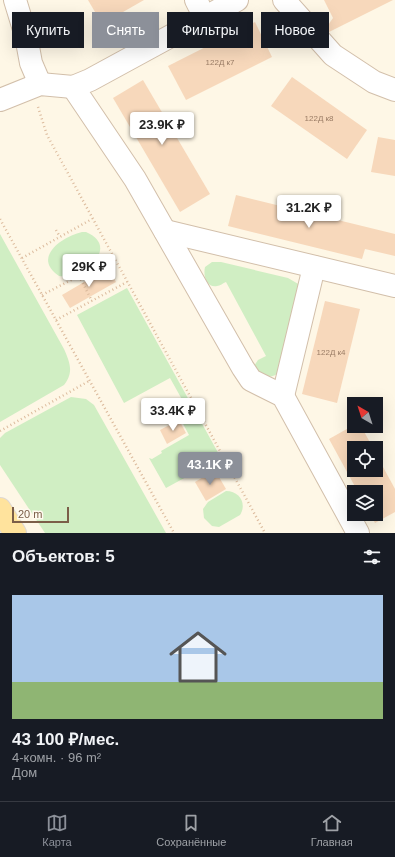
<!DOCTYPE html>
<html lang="ru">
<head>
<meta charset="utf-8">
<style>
  :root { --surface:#171b24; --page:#242831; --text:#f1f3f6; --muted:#9ea1a6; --line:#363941; --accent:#8c9099 }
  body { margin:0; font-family:Arial,sans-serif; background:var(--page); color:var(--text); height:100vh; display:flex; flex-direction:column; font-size:15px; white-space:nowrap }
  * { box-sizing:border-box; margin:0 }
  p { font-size:13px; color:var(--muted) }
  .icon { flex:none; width:22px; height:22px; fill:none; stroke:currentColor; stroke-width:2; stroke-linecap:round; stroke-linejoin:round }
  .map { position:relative; height:533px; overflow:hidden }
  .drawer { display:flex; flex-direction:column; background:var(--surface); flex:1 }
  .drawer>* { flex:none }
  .hud { position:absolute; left:12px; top:12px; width:371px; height:36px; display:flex; gap:8px }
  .needle { width:26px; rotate:321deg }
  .tools { position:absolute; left:347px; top:397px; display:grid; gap:8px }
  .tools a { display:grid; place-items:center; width:36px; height:36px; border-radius:0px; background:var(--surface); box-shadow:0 4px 16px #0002; font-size:20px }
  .scale { position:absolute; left:12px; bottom:10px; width:57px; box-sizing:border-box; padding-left:4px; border:2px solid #7b5e48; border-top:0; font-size:11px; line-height:14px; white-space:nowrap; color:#7b5e48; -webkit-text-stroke:3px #fffaef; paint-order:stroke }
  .price { position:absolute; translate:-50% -34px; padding:0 9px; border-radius:4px; background:#fff; color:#222; font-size:13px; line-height:26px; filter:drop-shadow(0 1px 2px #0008) }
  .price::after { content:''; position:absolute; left:50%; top:24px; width:12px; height:9px; margin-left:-6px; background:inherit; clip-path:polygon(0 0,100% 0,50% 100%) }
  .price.on { background:var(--accent); color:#fff }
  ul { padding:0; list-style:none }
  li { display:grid; align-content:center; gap:8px; height:212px; padding:0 12px }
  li+li { border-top:1px solid var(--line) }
  li span { display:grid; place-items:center; height:124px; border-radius:0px; color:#555 }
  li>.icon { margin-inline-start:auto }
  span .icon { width:72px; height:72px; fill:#fffc; stroke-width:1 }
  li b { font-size:17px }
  h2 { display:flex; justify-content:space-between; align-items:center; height:48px; padding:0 12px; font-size:17px }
  .chip { padding:0 14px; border-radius:0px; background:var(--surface); box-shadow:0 4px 16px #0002; font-size:14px; line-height:36px }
  .chip.on { background:var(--accent); color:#fff }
  .menu { display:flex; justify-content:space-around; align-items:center; height:56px; border-top:1px solid var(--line); background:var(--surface); font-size:11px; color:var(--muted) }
  .menu a { display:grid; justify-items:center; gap:2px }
  .menu .on { color:var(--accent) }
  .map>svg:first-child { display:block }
</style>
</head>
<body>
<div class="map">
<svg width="395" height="533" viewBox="0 0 395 533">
  <rect width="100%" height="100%" fill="#fef7e6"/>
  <g fill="#d0eec3">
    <path d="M82,232H86C122,248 81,279 59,276C32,258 61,237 82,232Z"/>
    <path d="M0,234L64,349C70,363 74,372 64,385L0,422Z"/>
    <path d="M212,262H221L288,278L300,285L280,372C272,378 268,377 259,374L254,366L258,360L266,356L226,282C223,283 220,286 217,286C206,288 203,275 205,267Z"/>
    <path d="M127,288L221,458L166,488L149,458L152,459L162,453L161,451L189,435L180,418L189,412L170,378L124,403L77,315Z"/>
    <path d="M71,397L86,399L94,405L166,533H45L0,465V438L5,433Z"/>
    <path d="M226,491C240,491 247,504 240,515L219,527L212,526L204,518L203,509L208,502Z"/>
  </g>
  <g fill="#f7d8bb">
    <path d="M88,0H144L102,24Z"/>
    <path d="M324,0H393L329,32L326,28L333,18Z"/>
    <path d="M255,22L272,57L186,100L168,66Z"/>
    <path d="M292,77L367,130L347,159L271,106Z"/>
    <path d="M143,80L210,194L180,212L113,98Z"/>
    <path d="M378,137L395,140V176L371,172Z"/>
    <path d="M236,195L395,234V256L365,249L362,259L228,226Z"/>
    <path d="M108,268L116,282L70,308L62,295Z"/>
    <path d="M325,301L360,309L337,403L302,394Z"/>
    <path d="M179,420L186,433L167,444L160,430Z"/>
    <path d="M354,425L361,426L373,448H354V470H376V454L395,489V512L375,523L370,514H376V492H358L329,439Z"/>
    <path d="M215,470L226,489L206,501L195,482Z"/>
  </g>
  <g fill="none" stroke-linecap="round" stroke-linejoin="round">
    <g stroke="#d2bfaa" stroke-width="24">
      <g id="minor">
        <path d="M15,0L26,36L31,63L40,84"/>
        <path d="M196,0L199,6"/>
        <path d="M237,0L90,80L73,87L135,179L243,368L251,380L283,396L358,533"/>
        <path d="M284,0L333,55L374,82L395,90"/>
        <path d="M0,100L40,84L73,87"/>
        <path d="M165,231L395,286"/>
        <path d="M283,396L314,267"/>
      </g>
    </g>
    <g stroke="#dfd8d3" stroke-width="24">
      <path id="major" d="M0,509L15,533"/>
    </g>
    <g stroke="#dcbb9d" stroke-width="2.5" stroke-dasharray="1 3" stroke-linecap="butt">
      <path d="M38,107L47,135L265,533"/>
      <path d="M0,219L174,533"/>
      <path d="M56,230L60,237"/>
      <path d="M22,258L92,219"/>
      <path d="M79,276L92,301"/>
      <path d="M42,295L114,258"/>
      <path d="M56,320L127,282"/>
      <path d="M0,431L89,381"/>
    </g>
    <use href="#minor" stroke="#fff" stroke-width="22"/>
    <use href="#major" stroke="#ffe39d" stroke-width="22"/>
  </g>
  <g text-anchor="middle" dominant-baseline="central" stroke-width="3" stroke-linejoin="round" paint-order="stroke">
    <g font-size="8" fill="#9a7c65">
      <text x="220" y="62">122Д к7</text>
      <text x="319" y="118">122Д к8</text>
      <text x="331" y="352">122Д к4</text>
    </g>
  </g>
</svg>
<div class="tools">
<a><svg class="needle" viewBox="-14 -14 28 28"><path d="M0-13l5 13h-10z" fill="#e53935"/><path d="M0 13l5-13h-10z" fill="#9ea1a6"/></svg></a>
<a><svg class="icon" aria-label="locate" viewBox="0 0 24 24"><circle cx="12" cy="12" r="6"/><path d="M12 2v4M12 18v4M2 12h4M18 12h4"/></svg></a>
<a><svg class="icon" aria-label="layers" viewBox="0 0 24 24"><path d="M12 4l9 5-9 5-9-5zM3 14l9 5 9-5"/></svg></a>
</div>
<div class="scale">20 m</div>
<b class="price" style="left:162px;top:146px">23.9K ₽</b>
<b class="price" style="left:309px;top:229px">31.2K ₽</b>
<b class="price" style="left:89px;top:288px">29K ₽</b>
<b class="price" style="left:173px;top:432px">33.4K ₽</b>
<b class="price on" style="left:210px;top:486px">43.1K ₽</b>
<div class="hud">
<a class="chip">Купить</a>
<a class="chip on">Снять</a>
<a class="chip">Фильтры</a>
<a class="chip">Новое</a>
</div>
</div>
<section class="drawer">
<h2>Объектов: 5<svg class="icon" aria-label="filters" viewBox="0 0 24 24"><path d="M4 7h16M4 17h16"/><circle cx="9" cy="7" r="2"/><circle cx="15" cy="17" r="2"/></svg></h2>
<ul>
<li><span style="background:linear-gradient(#a9c7e8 70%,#8fb573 0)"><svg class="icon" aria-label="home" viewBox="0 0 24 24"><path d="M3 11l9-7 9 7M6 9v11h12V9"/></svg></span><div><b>43 100 ₽/мес.</b><p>4-комн. · 96 m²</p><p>Дом</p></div></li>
</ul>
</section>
<nav class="menu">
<a class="on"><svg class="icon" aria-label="map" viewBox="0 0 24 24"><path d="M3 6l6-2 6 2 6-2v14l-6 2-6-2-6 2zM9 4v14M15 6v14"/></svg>Карта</a>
<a><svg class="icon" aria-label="saved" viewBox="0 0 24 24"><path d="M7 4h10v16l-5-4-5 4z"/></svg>Сохранённые</a>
<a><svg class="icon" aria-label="home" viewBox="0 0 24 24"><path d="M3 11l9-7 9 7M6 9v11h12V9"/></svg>Главная</a>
</nav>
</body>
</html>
